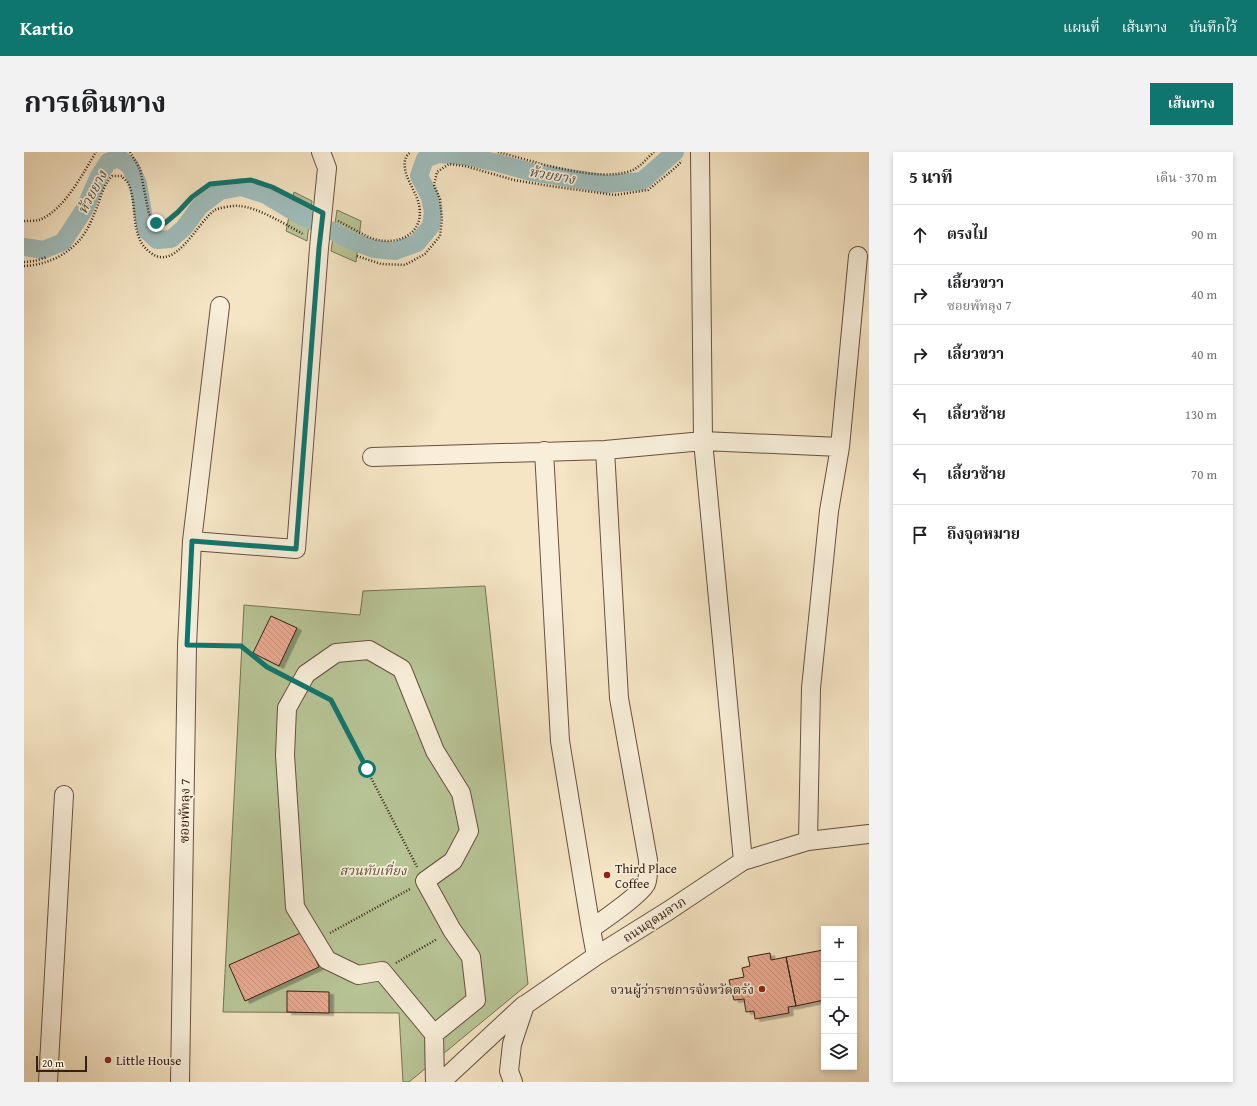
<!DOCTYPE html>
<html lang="th">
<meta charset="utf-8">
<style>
:root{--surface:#fff;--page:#f2f2f2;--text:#202124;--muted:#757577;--line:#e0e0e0;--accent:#0f766e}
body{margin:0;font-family:"Gentium Book Plus","Noto Serif Thai",serif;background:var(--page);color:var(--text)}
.controls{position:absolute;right:12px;bottom:12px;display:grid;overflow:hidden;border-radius:0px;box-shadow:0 2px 6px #0003}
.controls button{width:36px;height:36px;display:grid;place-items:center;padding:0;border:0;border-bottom:1px solid var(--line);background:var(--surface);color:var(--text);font:20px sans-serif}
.scale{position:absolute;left:12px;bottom:10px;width:51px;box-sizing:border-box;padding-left:4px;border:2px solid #372013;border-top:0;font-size:11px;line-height:14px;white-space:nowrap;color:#372013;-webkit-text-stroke:3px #f8eed9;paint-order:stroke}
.stop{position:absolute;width:12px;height:12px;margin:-9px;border:3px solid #0f766e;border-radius:50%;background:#fff}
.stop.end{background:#0f766e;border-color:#fff;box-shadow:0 1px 4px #0008}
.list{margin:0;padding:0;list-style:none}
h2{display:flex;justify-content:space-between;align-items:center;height:52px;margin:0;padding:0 16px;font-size:17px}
h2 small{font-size:13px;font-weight:400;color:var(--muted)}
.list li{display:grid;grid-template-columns:26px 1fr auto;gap:12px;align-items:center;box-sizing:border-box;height:60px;padding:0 16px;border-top:1px solid var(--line)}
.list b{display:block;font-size:15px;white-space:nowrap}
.list p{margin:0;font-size:13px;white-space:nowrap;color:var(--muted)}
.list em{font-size:13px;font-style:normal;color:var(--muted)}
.icon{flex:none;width:22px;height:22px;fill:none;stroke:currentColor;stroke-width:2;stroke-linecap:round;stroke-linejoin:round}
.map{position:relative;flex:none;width:845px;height:930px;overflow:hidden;border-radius:0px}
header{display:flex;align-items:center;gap:24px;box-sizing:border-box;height:56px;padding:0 20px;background:var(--accent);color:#fff}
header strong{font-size:19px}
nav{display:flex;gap:22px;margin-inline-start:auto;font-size:14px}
.intro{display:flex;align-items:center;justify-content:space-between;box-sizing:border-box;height:96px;padding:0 24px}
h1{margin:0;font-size:28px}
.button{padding:10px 18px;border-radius:0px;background:var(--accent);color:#fff;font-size:14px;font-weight:700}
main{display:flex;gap:24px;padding:0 24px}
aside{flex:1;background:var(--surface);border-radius:0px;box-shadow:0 2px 6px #0003}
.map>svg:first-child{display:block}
</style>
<header>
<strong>Kartio</strong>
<nav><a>แผนที่</a><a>เส้นทาง</a><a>บันทึกไว้</a></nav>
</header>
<div class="intro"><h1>การเดินทาง</h1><a class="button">เส้นทาง</a></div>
<main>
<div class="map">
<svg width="845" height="930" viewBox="0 0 845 930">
<defs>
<pattern id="building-back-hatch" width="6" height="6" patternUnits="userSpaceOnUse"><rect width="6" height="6" fill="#e9aa92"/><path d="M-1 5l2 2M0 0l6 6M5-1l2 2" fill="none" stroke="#c8927d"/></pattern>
<filter id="shadow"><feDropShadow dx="4.5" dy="2.5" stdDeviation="0" flood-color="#0004"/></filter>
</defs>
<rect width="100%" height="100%" fill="#f5e5c4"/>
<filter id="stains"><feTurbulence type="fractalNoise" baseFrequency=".005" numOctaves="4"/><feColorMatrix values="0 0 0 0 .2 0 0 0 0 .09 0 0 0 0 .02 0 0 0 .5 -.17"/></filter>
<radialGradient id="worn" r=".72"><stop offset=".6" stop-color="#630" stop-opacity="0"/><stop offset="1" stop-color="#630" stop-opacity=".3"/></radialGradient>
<path fill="#b8c597" stroke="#787255" d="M270,40L288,49L283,89L262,79Z
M313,58L337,69L332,110L307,99Z
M461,434L504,832L385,930H379L375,861L199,860L220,453L336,463L339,439Z"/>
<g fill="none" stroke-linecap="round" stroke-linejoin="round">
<path stroke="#9fbdbc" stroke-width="18" d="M0,95L19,98L39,90L60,58L75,24L84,10L95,6L106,14L114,32L122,78L133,88L147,87L160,76L176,54L196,39L217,35L242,43L272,61L328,89L350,97L371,99L393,91L407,74L409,60L406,45L395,24L401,7L414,2L439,4L474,11L507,20L583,32L618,29L651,0"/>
</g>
<path fill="url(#building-back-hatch)" stroke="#372013" filter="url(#shadow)" d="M247,464L273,476L255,514L229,501Z
M279,780L295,815L221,849L205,813Z
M799,798L800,848L772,854L762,805Z
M746,801L747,808L762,805L772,854L764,855L765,861L731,867L730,859L722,860L720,847L710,848L705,828L720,825L718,816L726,814L724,805Z
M263,839L305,840V861L263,860Z"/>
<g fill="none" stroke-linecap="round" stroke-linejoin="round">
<defs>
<path id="minor" d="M676,0L679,289L719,709
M520,299L536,589L567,777L572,804
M348,305L581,298L679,289L816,295
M168,389L272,397L295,96L303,16L297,0
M784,689L787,536L805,359L816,295L834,104
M567,777C580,767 614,745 622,732C625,725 624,716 624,708L595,546L581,298
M410,882L452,848L447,805L428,778L401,729L429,709L445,679L437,641L411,599L378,517L345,498L312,501L282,522L263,556L261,603L271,755L303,808L334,823L358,819L410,882L411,930
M24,930L40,643
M156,930L163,493L168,389L196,154
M417,930L500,853
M489,930L485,919L488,892L501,853L572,804L644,759L719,709L784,689L845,682"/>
</defs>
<use href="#minor" stroke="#66513f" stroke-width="20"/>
<path stroke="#372013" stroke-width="2.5" stroke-dasharray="1 2" stroke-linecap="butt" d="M106,0L116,17L125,62L132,71H141L154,60L168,45L186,32L202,30L227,28L248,35L283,53
M474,0C509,9 575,32 609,18C617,14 624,5 630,0
M0,69C5,69 11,69 15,68C40,59 59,21 72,0
M314,69C325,74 338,83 350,87C374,94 401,82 395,53C393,41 382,28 381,16C380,9 381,4 387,0
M333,104L357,112L381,113L401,102L416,84L418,67L416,47L410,33L413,20L425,12L441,14L490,28L526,34L591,43L624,38L651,16L658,9
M0,110L11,109L23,105
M0,114C23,113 47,102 60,82C65,75 68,67 71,60C77,46 78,35 88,24H98C99,26 102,28 104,31C115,53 104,85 127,101C152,120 174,69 191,58C194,56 211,53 215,54C234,55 262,73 279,82
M180,493L217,494L243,515L261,524
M292,540L307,548L393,715
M306,781L386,737
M372,811L413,787"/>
<use href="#minor" stroke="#f8eed9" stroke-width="18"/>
</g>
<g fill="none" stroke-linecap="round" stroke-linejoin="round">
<path stroke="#0f766e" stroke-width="5" d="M132,71H141L154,60L168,45L186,32L227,28L248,35L299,61L295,96L272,397L168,389L163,493L217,494L243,515L307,548L343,617"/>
</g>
<g fill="#8f2418" stroke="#f8eed9" stroke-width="1.5">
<circle cx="583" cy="723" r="4"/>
<circle cx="738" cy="837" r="4"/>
<circle cx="84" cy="908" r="4"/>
</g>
<g text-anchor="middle" stroke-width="3.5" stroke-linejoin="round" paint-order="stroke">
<g font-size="13" fill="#372013" stroke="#f8eed9">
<text transform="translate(160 659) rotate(-89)" y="5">ซอยพัทลุง 7</text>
<text transform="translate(630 767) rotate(-33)" y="5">ถนนอุดมลาภ</text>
</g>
<g font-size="13" fill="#372013" stroke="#f8eed9" text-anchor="start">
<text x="591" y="721">Third Place<tspan x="591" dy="15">Coffee</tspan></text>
<text x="730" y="842" text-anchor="end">จวนผู้ว่าราชการจังหวัดตรัง</text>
<text x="92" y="913">Little House</text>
</g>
<g font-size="13" font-style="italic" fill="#5e523b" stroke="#f8eed9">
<text x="349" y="723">สวนทับเที่ยง</text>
</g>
<g font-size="14" font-style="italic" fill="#564f46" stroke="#f8eed9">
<text transform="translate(528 23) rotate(10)" y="5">ห้วยยาง</text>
<text transform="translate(68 40) rotate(-62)" y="5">ห้วยยาง</text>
</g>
</g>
<rect width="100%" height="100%" filter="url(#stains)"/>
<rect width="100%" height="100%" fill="url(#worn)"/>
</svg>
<div class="controls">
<button>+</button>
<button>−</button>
<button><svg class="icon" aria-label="locate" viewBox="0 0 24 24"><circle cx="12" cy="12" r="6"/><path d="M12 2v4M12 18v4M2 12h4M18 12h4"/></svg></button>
<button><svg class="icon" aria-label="layers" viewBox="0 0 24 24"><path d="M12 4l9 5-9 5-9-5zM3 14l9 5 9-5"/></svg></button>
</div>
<div class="scale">20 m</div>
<div class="stop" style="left:343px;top:617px"></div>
<div class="stop end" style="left:132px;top:71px"></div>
</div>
<aside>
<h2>5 นาที<small>เดิน · 370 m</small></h2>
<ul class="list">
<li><svg class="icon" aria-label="ahead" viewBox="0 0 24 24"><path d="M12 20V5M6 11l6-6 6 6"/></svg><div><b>ตรงไป</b></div><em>90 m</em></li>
<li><svg class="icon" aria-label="right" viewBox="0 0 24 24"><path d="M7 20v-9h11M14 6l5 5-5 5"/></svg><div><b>เลี้ยวขวา</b><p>ซอยพัทลุง 7</p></div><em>40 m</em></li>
<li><svg class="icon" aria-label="right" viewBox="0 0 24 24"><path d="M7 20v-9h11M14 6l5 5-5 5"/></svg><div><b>เลี้ยวขวา</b></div><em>40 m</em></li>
<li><svg class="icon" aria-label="left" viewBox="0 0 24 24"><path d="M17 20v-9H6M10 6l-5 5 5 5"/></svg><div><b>เลี้ยวซ้าย</b></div><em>130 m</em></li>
<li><svg class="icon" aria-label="left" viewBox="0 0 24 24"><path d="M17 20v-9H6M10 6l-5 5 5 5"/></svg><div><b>เลี้ยวซ้าย</b></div><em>70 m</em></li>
<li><svg class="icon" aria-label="arrive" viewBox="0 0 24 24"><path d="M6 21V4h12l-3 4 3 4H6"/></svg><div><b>ถึงจุดหมาย</b></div></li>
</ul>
</aside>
</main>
